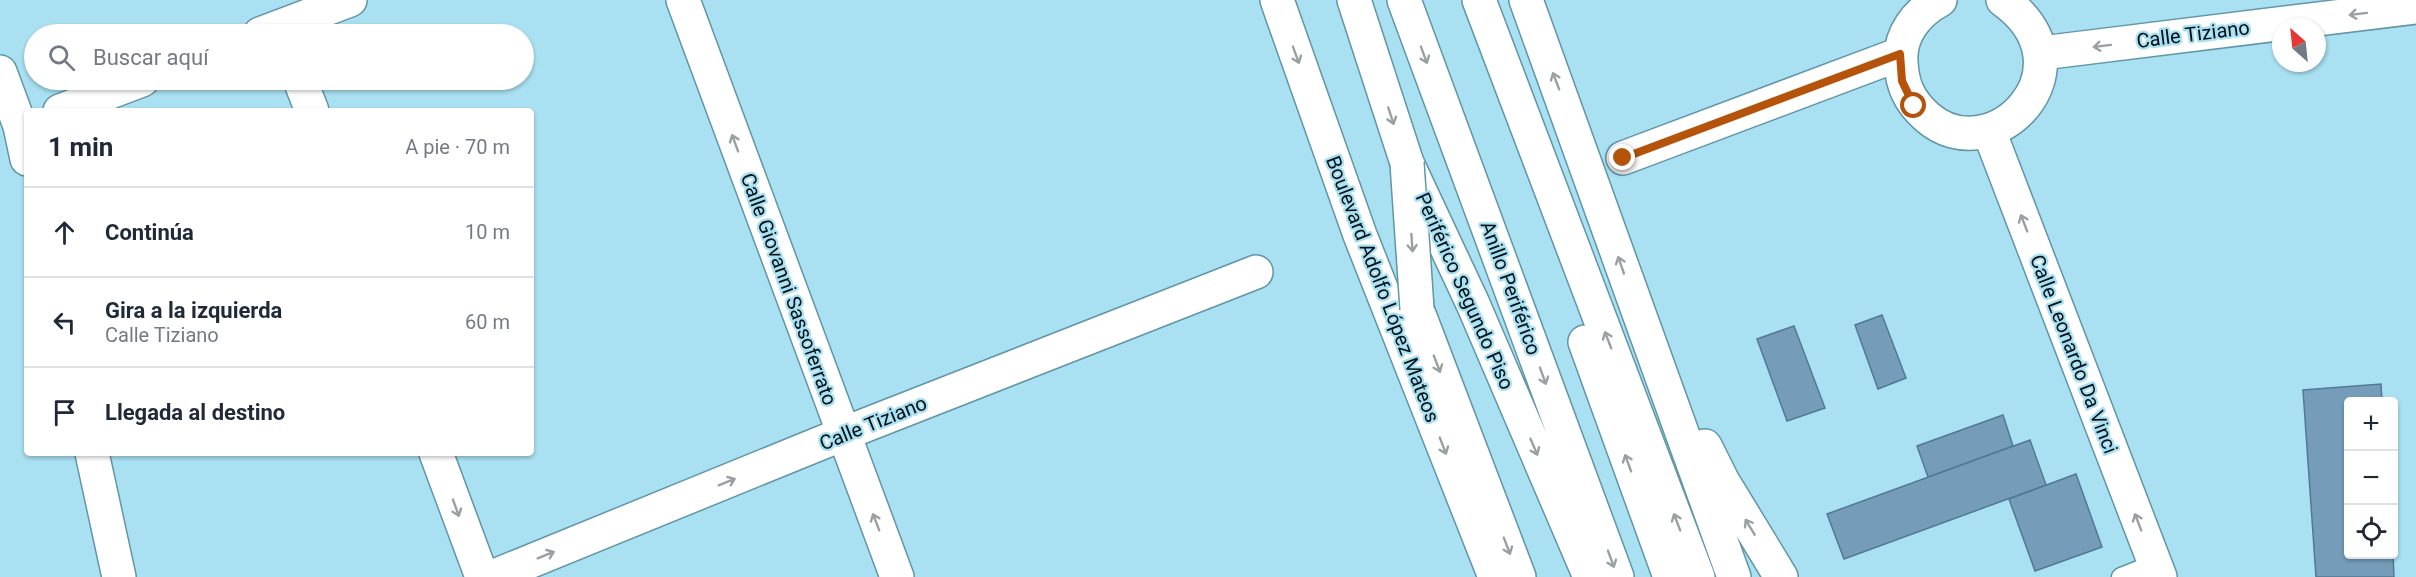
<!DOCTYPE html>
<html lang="es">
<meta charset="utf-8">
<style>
:root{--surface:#fff;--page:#f6f6f7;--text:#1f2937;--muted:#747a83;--line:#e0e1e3}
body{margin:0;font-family:Roboto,sans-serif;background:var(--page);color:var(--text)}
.controls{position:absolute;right:18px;bottom:18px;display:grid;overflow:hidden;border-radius:6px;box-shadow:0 2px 4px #0004}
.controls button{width:54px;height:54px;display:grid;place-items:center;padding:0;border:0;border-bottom:2px solid var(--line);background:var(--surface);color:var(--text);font:30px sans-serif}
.compass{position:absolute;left:2272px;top:18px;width:54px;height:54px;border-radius:50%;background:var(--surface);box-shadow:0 2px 4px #0004;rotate:333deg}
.stop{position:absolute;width:18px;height:18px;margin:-14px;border:4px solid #b45309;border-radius:50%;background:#fff}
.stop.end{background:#b45309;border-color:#fff;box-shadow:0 2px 6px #0008}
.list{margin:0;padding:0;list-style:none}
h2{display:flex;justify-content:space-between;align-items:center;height:78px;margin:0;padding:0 24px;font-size:26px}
h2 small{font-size:20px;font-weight:400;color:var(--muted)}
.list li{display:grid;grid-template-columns:39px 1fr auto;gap:18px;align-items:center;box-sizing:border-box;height:90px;padding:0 24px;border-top:2px solid var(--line)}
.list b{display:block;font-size:22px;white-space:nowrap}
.list p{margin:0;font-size:20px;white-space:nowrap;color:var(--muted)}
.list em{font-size:20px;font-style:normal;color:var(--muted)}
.icon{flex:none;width:33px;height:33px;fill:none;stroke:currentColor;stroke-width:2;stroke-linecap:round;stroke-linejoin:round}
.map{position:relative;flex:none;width:2416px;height:577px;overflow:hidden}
.search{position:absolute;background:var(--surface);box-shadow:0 2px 4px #0004;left:24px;top:24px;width:510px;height:66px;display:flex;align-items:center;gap:15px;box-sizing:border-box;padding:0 21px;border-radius:33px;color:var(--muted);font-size:22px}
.panel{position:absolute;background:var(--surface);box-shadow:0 2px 4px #0004;left:24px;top:108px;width:510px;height:348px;border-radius:6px}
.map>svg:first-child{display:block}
</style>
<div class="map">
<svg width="2416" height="577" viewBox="0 0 2416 577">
<rect width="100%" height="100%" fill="#a9e0f2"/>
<path fill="#759dba" stroke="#517994" stroke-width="1.5" d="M1882,315L1906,378L1878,389L1855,325Z
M1794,326L1825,408L1787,421L1757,339Z
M2381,384L2382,402H2348V554H2393L2394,577H2316L2303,390Z
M2003,415L2013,446L1928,477L1917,446Z
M2030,440L2046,485L1844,559L1827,514Z
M2076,474L2102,547L2035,571L2009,499Z"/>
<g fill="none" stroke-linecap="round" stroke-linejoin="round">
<defs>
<path id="service" d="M2121,577L2154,564"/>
<path id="minor" d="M683,0L897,577
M1940,0C1917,12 1899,35 1901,62C1902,85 1909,101 1927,117C1992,174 2097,68 2003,0
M260,34L350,0
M2042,53L2416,7
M0,72L20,126L27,159
M300,80L312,111
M60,111L142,80
M1989,131L2160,577
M1623,158L1900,54
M92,453L119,577
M436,453L482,577
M492,577L843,434L1256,272"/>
<path id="secondary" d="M1277,0L1360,235L1495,577
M1526,0L1734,577
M1705,446L1722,480L1781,577"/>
<path id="motorway" d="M1354,0L1407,163L1473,304L1590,577
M1404,0L1617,577
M1479,0L1698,577
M1417,309L1519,577
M1585,342L1670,577"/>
</defs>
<use href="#service" stroke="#6096a6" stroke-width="21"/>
<use href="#minor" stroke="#6096a6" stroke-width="36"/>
<use href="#secondary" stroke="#6096a6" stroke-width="36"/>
<use href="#motorway" stroke="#6096a6" stroke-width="36"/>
<use href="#service" stroke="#fff" stroke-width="18"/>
<use href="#minor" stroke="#fff" stroke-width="33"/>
<use href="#secondary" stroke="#fff" stroke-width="33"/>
<use href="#motorway" stroke="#fff" stroke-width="33"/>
<defs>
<path id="motorway-bridge" d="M1407,163L1417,309"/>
</defs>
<use href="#motorway-bridge" stroke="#6096a6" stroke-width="36" stroke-linecap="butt"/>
<use href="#motorway-bridge" stroke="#fff" stroke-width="33"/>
</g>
<defs><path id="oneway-shaft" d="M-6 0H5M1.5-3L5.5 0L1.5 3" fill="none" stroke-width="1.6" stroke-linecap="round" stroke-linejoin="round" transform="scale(1.5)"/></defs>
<g stroke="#99a0a2">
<use href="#oneway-shaft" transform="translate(2358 14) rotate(173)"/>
<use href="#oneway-shaft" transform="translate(2102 46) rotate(173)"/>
<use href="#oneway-shaft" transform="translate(1296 55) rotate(70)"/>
<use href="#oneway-shaft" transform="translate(1424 55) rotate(70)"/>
<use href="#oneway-shaft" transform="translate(1556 81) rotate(-111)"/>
<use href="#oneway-shaft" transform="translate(1391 116) rotate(72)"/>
<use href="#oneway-shaft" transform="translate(735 143) rotate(-110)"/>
<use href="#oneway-shaft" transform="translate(2024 223) rotate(-111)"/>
<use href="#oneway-shaft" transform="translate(1412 243) rotate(86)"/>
<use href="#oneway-shaft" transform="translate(1621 265) rotate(-109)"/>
<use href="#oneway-shaft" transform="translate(1608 340) rotate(-111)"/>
<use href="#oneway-shaft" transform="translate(1437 364) rotate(69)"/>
<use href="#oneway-shaft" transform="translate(1543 376) rotate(70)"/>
<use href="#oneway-shaft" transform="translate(1443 446) rotate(69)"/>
<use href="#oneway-shaft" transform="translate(1534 447) rotate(67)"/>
<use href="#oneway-shaft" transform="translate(1628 463) rotate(-110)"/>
<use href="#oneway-shaft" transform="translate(727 482) rotate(-22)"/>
<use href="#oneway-shaft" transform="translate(456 508) rotate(70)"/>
<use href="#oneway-shaft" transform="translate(876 522) rotate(-111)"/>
<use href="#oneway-shaft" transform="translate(1677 522) rotate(-111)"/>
<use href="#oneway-shaft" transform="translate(2138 522) rotate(-111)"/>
<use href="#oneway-shaft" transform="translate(1750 527) rotate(-121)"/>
<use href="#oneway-shaft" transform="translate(1507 546) rotate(69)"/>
<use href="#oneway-shaft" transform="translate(546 555) rotate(-22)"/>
<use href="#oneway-shaft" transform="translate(1611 559) rotate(70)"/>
</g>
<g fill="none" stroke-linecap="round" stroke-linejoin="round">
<path stroke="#b45309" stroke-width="8" d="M1623,158L1900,54L1902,81L1914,106"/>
</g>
<g text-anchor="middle" stroke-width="4.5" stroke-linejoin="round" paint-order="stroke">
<g font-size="20" fill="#001117" stroke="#a9e0f2">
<text transform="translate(2193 34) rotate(-7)" y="7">Calle Tiziano</text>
<text transform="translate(1511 288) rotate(70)" y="7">Anillo Periférico</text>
<text transform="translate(789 289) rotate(70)" y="7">Calle Giovanni Sassoferrato</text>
<text transform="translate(1383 289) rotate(69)" y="7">Boulevard Adolfo López Mateos</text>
<text transform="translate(1465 291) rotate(66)" y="7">Periférico Segundo Piso</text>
<text transform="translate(2074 354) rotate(69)" y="7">Calle Leonardo Da Vinci</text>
<text transform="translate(873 423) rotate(-22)" y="7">Calle Tiziano</text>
</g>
</g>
</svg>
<div class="controls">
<button>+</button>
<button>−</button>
<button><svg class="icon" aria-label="locate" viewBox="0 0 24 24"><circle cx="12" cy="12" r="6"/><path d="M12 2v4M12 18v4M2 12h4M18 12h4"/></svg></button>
</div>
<svg class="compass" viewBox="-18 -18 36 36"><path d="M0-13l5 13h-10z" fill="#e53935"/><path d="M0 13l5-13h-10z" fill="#747a83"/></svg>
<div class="stop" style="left:1914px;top:106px"></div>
<div class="stop end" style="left:1623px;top:158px"></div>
<div class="search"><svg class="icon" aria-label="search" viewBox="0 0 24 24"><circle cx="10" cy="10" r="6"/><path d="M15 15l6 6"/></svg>Buscar aquí</div>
<section class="panel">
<h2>1 min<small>A pie · 70 m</small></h2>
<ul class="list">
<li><svg class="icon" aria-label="ahead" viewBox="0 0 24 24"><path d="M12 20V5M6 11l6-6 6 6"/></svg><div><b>Continúa</b></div><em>10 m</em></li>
<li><svg class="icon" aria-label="left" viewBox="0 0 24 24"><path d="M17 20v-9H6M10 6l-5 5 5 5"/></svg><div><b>Gira a la izquierda</b><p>Calle Tiziano</p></div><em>60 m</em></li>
<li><svg class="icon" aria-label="arrive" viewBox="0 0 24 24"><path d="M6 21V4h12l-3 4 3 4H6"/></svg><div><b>Llegada al destino</b></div></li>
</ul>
</section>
</div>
